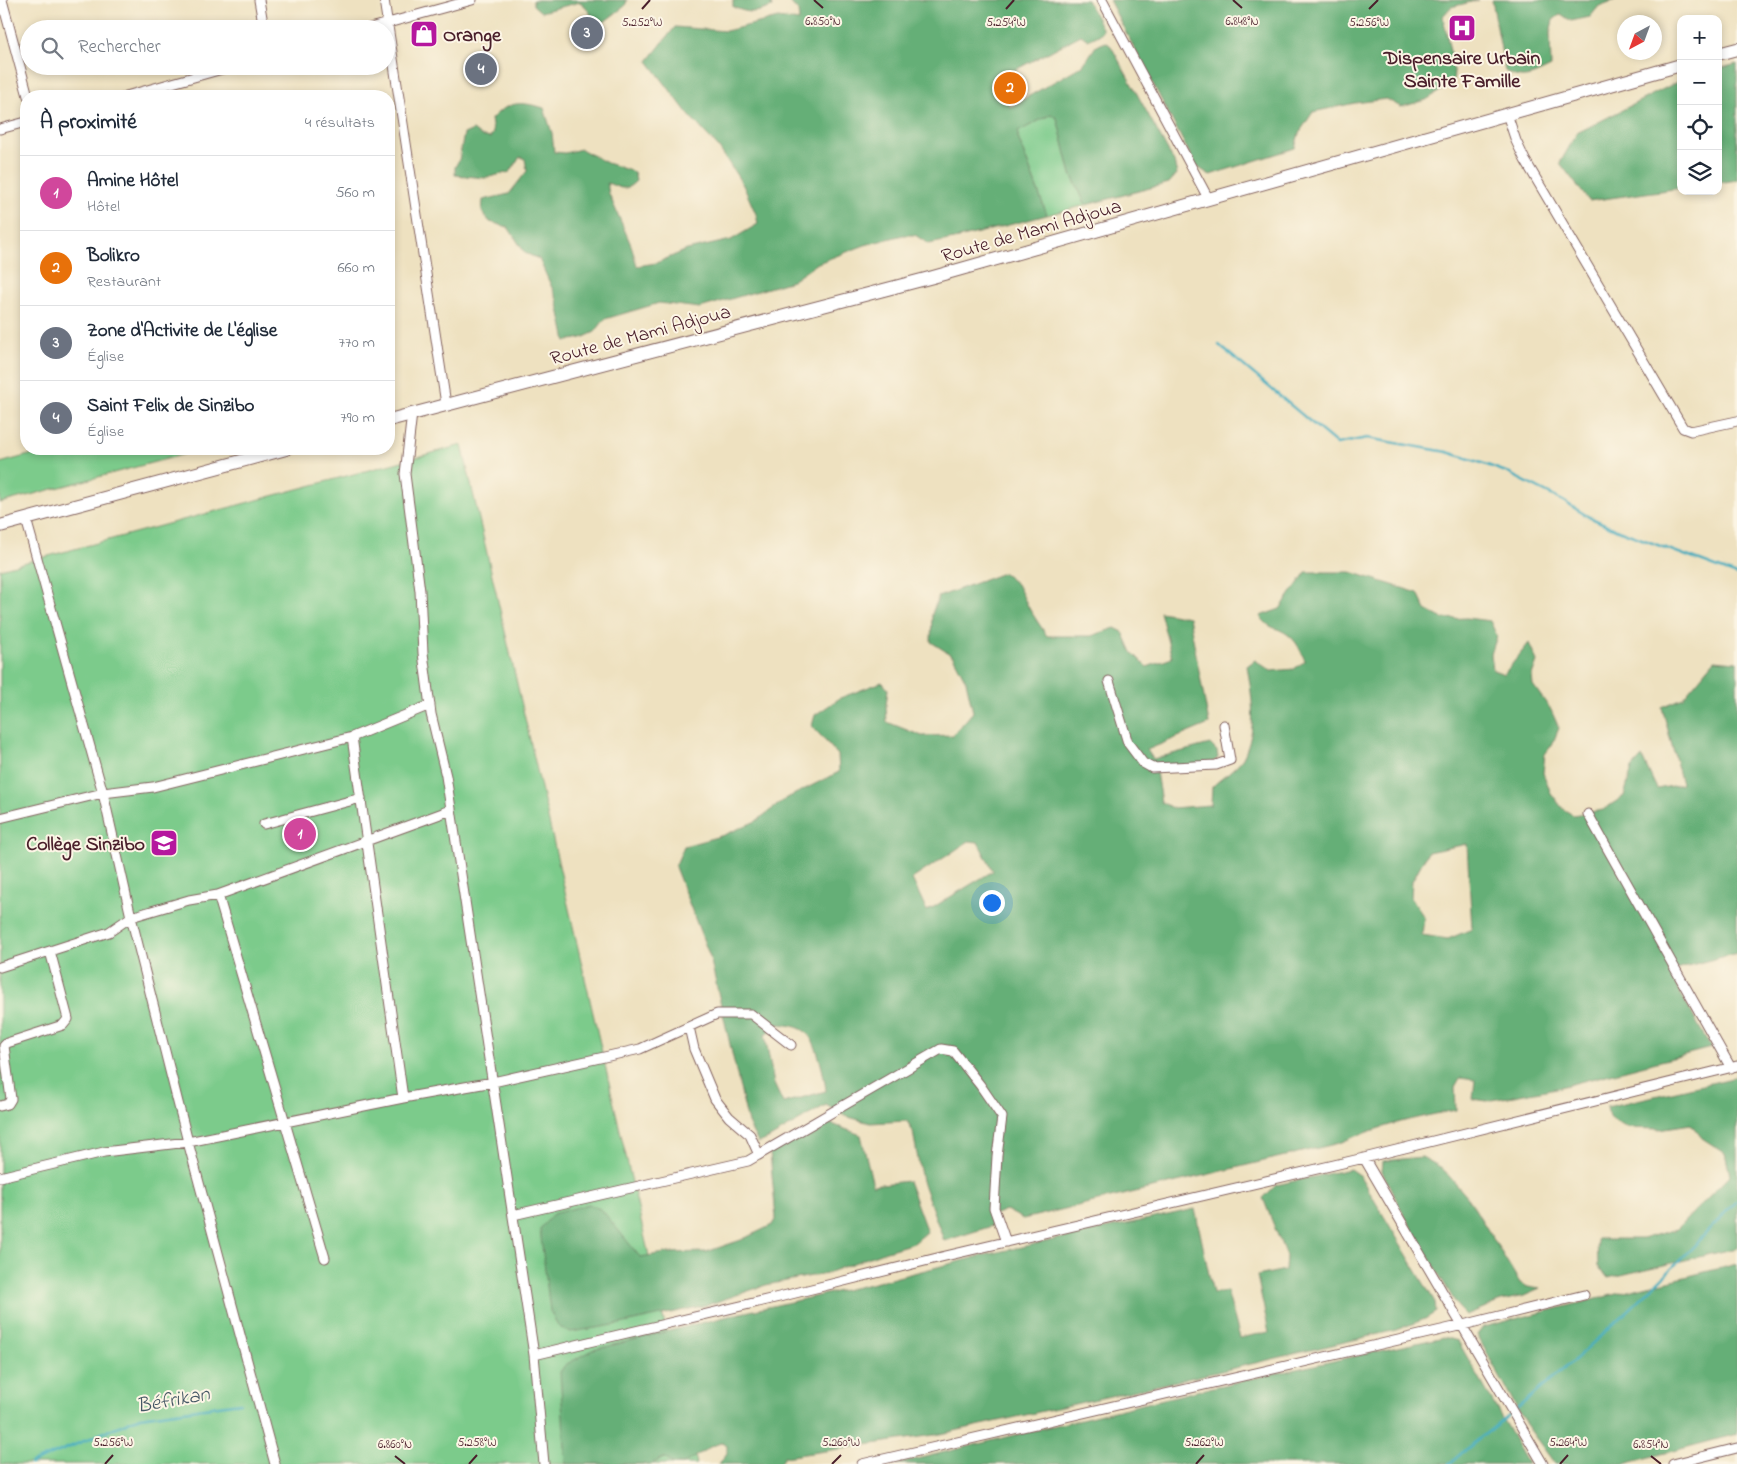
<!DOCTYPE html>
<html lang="fr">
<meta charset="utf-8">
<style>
:root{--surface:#fff;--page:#f2f2f3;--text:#1f2937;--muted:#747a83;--line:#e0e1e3;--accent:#111827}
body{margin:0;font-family:"Indie Flower",sans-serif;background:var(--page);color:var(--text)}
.controls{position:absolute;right:15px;top:15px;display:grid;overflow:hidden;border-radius:10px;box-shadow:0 2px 8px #0003}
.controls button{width:45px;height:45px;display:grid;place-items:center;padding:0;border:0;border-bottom:1px solid var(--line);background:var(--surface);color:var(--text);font:25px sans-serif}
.compass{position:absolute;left:1617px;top:15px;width:45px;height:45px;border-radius:50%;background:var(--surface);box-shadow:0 2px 8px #0003;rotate:221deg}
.you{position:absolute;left:991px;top:902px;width:18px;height:18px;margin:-12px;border:4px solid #fff;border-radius:50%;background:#1a73e8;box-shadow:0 0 0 8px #1a73e833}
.badge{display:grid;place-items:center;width:32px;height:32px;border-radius:50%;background:var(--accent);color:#fff;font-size:16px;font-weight:700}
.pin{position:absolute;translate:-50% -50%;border:2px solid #fff;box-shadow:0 1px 5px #0006}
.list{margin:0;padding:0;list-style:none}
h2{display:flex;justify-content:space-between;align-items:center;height:65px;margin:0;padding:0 20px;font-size:21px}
h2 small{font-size:16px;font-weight:400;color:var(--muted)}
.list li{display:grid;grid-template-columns:32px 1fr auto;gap:15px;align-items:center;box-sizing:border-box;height:75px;padding:0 20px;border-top:1px solid var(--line)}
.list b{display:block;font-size:19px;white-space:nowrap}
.list p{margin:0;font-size:16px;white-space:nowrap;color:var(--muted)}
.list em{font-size:16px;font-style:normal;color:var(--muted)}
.icon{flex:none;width:28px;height:28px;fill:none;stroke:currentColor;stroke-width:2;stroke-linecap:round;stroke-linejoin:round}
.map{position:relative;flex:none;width:1737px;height:1464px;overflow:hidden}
.search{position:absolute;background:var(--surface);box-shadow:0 2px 8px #0003;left:20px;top:20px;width:375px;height:55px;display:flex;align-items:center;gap:12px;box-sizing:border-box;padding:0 18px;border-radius:28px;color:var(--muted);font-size:19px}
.panel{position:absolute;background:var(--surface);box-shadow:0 2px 8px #0003;left:20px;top:90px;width:375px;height:365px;border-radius:20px}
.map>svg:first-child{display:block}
</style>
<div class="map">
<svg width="1737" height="1464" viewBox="0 0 1737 1464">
<rect width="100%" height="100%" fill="#fcf5e5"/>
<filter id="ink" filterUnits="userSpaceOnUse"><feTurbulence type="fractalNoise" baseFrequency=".02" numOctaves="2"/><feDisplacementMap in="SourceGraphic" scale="10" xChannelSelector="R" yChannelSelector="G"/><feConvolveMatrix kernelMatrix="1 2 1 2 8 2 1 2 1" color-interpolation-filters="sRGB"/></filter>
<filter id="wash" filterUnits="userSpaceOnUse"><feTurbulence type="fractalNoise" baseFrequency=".0096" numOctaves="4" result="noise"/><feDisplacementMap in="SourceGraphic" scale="20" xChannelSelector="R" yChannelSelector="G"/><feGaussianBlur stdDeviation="1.12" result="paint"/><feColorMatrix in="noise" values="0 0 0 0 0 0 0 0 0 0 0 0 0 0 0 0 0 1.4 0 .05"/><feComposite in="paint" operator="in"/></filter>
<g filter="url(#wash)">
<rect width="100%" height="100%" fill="#eee1c0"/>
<path fill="#7ccb8b" stroke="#63755b" d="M1052,114L1057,117L1071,174L1086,205L1047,215L1018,138V131Z
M462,445L697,1464H0V569Z
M51,449H204L0,503V463Z"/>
<path fill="#65af77" stroke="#586751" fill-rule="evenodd" d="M533,0H627L625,6L600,25L597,24L586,7L580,2L541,12L533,5Z
M733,0H770L772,7C756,13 749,14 733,7Z
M788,0H1087L1103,30L1099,35L1088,40L1081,35L998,79L1010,107L1083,65L1096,46L1106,42L1111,46L1174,162L1177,174L1169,183L1086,205L1071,174L1057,118L1051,114L1018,132V138L1047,215L959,238L929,244L915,235H903L865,245L818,263L792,281L700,308L659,303L605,319L595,332L582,338L566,341L557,299L539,259L525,253L508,227L490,222L482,212L483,200L509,194L527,171L525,159L520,157L510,172L485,178L455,175V167L459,160L464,134L473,130L481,136L490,138L493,133L491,119C509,101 520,101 544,108L552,133L554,152L565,153L581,149L607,163L634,172L636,181C624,193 620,187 607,183L609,194L631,245L637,266L656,263L687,250L731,240L758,224L756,214L743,185L719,148L688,114L648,61L675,27L726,31L778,18L799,21L798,11Z
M1109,0H1479L1451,7L1443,16L1454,71L1453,83L1426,100L1401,107L1386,99L1355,103L1313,112L1299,133L1295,148L1210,175L1196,166Z
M1492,0H1615L1599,6L1590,17L1571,21L1561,14L1553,20L1550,33L1551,67C1534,75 1523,83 1505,71Z
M1737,64V180L1718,183V69Z
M1681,80V188L1589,201L1560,163L1577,133Z
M1306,572H1351L1418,593L1426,610L1443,619L1467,618L1490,621L1497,636L1491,654L1493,670L1504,674L1529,643L1537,661L1532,675L1533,685L1551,710L1559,728L1552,745L1545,754L1543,773L1551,793L1563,809L1573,815L1603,810L1624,796L1632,768L1642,757L1657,789L1682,784L1662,707L1683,698L1715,660L1737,662V953L1668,971L1711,1048L1556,1088L1487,1101L1473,1099L1475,1080L1460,1078L1455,1087L1456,1110C1413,1118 1379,1126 1339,1143L1023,1219L1006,1210L991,1216L992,1226L944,1241L922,1181L913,1132L907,1121L870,1123L845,1116L826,1105L768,1139L758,1143L748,1123L710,957L675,867L684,846L724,835L756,821L787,798L839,772L838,755L812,726L815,715L840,698L882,682L888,689L886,705L887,722L922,736L953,735L973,712L966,681L953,656L931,642L932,614L938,597L1003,573L1017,584L1030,610L1047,636H1091L1115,628L1123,632L1132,652L1147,667L1172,658L1160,612L1189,617L1209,724L1147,750L1153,759L1210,744L1217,751L1218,758L1213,762L1156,772L1161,802L1172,808L1211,805L1212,787C1220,779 1237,767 1243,758C1258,730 1252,695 1247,666L1255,660L1271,671L1294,669L1305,661C1301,651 1297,641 1287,634C1275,626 1270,630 1260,616L1280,609ZM969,841L978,842L993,871L927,911L912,879ZM1467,844L1472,929L1448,939L1422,935L1424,917L1411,898L1412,881L1428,852ZM779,1024C788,1025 798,1026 806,1032C817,1040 825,1078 826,1091L783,1103L774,1084L765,1035Z
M1737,1077V1248L1608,1278L1598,1266L1597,1239H1642L1677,1229L1730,1175L1725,1153L1702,1138L1691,1124L1659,1129L1627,1128L1609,1117L1607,1107Z
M824,1121L861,1135L873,1185L908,1181L927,1232L914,1243L883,1252L827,1273L766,1285L707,1305L620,1324L571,1332L559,1327L550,1311L540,1229L553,1214L589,1204L602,1210L640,1257L666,1253L706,1252L741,1240L772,1225L776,1218L770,1153Z
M1422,1157L1442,1168L1469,1199L1520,1283L1528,1287L1540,1289L1524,1296L1501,1301L1466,1315L1458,1307L1404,1215L1382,1171L1383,1161Z
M1350,1169L1360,1176L1435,1302L1436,1312L1425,1319L1396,1330L1217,1372L941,1434L784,1457L779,1464H719L727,1453V1445L723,1442L710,1447L683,1464H674L664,1458L651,1464H566L560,1372L565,1365L593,1350L741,1313L862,1286L989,1254L1195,1209L1213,1293L1227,1291L1240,1338L1269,1332L1257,1276L1285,1270L1286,1256L1263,1198L1276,1185Z
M1737,1264V1434L1624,1464H1555L1525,1423L1477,1335L1483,1327Z
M1444,1337L1458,1341L1528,1464H896L1209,1388Z"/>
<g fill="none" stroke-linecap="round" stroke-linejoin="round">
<path stroke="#3daabd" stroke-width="2.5" d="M1219,345L1337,444L1367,438L1447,452L1476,461L1506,472L1563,501L1589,517L1618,530L1737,575
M30,1464L140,1417L240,1403
M1449,1464C1474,1442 1500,1423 1526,1401C1600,1339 1672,1272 1737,1200"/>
</g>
</g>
<g filter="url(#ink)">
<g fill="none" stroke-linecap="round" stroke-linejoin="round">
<defs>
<path id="street" d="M2,0L28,96
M259,0L264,29
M384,0L446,404
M1102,0L1208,198
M366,29L472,0
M126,96L233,66
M1507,114L1516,141L1525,160L1683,428L1691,431L1737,421
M0,129L26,122
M412,413L405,474L420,591L423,653L431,714L446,776L534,1355L544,1464
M26,519L103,793L131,917L188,1142L275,1464
M1109,681L1128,743L1143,763L1152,768L1216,765L1230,760L1224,725
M352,737L403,1098
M1588,814L1731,1068
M0,818L103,793L153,787L352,737L430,705
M264,824L361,798
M218,895L325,1258
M0,967L109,932L131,917L189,900L218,895L451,810
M689,1027L694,1049L715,1099L729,1117L750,1135L759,1155
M0,1106L8,1104L11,1099L4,1046L7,1043L63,1025L68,1019L50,951
M1364,1158L1543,1464
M0,1177L104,1152L188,1142L403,1098L493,1082L640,1049L717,1014H751L791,1045
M513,1215L748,1161L941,1049L953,1051L980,1085L1002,1117L997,1156L994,1208L1006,1242
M534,1355L779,1297L937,1258L1364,1158L1737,1066
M862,1464L1463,1325L1584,1295
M1673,1464L1737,1448"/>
<path id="secondary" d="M1718,54L1737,49
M389,420L933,277L1681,65
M0,526L286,449"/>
</defs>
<use href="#street" stroke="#83635f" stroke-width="11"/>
<use href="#secondary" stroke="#83635f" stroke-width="14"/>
<use href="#street" stroke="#fff" stroke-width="9"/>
<use href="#secondary" stroke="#fff" stroke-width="12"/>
</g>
</g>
<path fill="none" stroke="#4a1f2b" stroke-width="2" d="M814,0L823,8M1233,0L1242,8M642,9L650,0M1006,9L1014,0M1369,9L1378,0M395,1456L405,1464M1651,1456L1661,1464M105,1464L113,1455M469,1464L477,1455M832,1464L841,1455M1196,1464L1204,1455M1560,1464L1568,1455"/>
<defs>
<symbol id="hospital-square" viewBox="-11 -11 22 22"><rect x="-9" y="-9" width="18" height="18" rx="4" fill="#b5179e" stroke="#fcf5e5"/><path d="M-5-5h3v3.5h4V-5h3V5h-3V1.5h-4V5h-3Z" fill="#fff"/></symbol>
<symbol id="shop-square" viewBox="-11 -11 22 22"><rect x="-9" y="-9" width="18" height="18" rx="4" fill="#b5179e" stroke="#fcf5e5"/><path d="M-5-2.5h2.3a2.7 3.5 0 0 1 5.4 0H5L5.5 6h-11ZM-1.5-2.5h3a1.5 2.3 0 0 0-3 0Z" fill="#fff"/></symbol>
<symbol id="school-square" viewBox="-11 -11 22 22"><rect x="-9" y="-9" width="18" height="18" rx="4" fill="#b5179e" stroke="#fcf5e5"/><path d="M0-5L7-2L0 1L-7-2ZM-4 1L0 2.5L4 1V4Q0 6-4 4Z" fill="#fff"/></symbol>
</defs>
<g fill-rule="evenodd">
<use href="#hospital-square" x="1446" y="12" width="32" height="32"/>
<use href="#shop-square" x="408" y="18" width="32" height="32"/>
<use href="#school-square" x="148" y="827" width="32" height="32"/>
</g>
<g text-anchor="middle" stroke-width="4" stroke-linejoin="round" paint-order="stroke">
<g font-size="20" font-weight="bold" fill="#4a1f2b" stroke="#fcf5e5" text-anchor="start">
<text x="443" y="41">Orange</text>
<text x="1462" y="64" text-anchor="middle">Dispensaire Urbain<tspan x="1462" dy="23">Sainte Famille</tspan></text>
<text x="145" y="850" text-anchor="end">Collège Sinzibo</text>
</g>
<g font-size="20" fill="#4a1f2b" stroke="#fcf5e5">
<text transform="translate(1031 230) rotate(-16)" y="7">Route de Mami Adjoua</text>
<text transform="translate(640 334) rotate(-15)" y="7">Route de Mami Adjoua</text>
</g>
<g font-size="21" font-style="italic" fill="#455765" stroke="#fcf5e5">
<text transform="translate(173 1399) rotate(-10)" y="7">Béfrikan</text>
</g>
</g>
<g font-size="12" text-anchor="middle" fill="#4a1f2b" stroke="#fcf5e5" stroke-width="4" stroke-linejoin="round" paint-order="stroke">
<text x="823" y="25">6.850°N</text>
<text x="1242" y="25">6.848°N</text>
<text x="642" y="26">5.252°W</text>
<text x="1006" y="26">5.254°W</text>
<text x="1369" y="26">5.256°W</text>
<text x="113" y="1446">5.256°W</text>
<text x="477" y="1446">5.258°W</text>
<text x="841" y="1446">5.260°W</text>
<text x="1204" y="1446">5.262°W</text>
<text x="1568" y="1446">5.264°W</text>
<text x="395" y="1448">6.860°N</text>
<text x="1651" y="1448">6.854°N</text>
</g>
</svg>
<div class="controls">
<button>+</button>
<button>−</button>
<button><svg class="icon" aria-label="locate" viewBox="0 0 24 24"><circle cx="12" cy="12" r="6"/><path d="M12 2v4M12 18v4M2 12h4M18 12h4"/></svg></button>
<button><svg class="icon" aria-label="layers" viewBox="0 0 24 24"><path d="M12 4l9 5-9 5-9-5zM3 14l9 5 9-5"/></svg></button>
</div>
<svg class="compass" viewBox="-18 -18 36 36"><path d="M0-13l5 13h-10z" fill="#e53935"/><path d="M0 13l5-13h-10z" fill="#747a83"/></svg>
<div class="you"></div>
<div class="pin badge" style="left:300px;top:834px;background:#d1479c">1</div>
<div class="pin badge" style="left:1010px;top:88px;background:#e8710a">2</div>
<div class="pin badge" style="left:587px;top:33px;background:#6b7280">3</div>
<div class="pin badge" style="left:481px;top:69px;background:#6b7280">4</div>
<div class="search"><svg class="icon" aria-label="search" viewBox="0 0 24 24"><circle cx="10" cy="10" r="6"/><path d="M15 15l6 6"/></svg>Rechercher</div>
<section class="panel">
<h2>À proximité<small>4 résultats</small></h2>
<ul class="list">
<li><span class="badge" style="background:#d1479c">1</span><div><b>Amine Hôtel</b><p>Hôtel</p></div><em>560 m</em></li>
<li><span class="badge" style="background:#e8710a">2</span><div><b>Bolikro</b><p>Restaurant</p></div><em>660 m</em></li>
<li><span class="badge" style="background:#6b7280">3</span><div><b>Zone d'Activite de L'église</b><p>Église</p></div><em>770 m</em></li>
<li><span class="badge" style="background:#6b7280">4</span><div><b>Saint Felix de Sinzibo</b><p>Église</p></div><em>790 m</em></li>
</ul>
</section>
</div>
